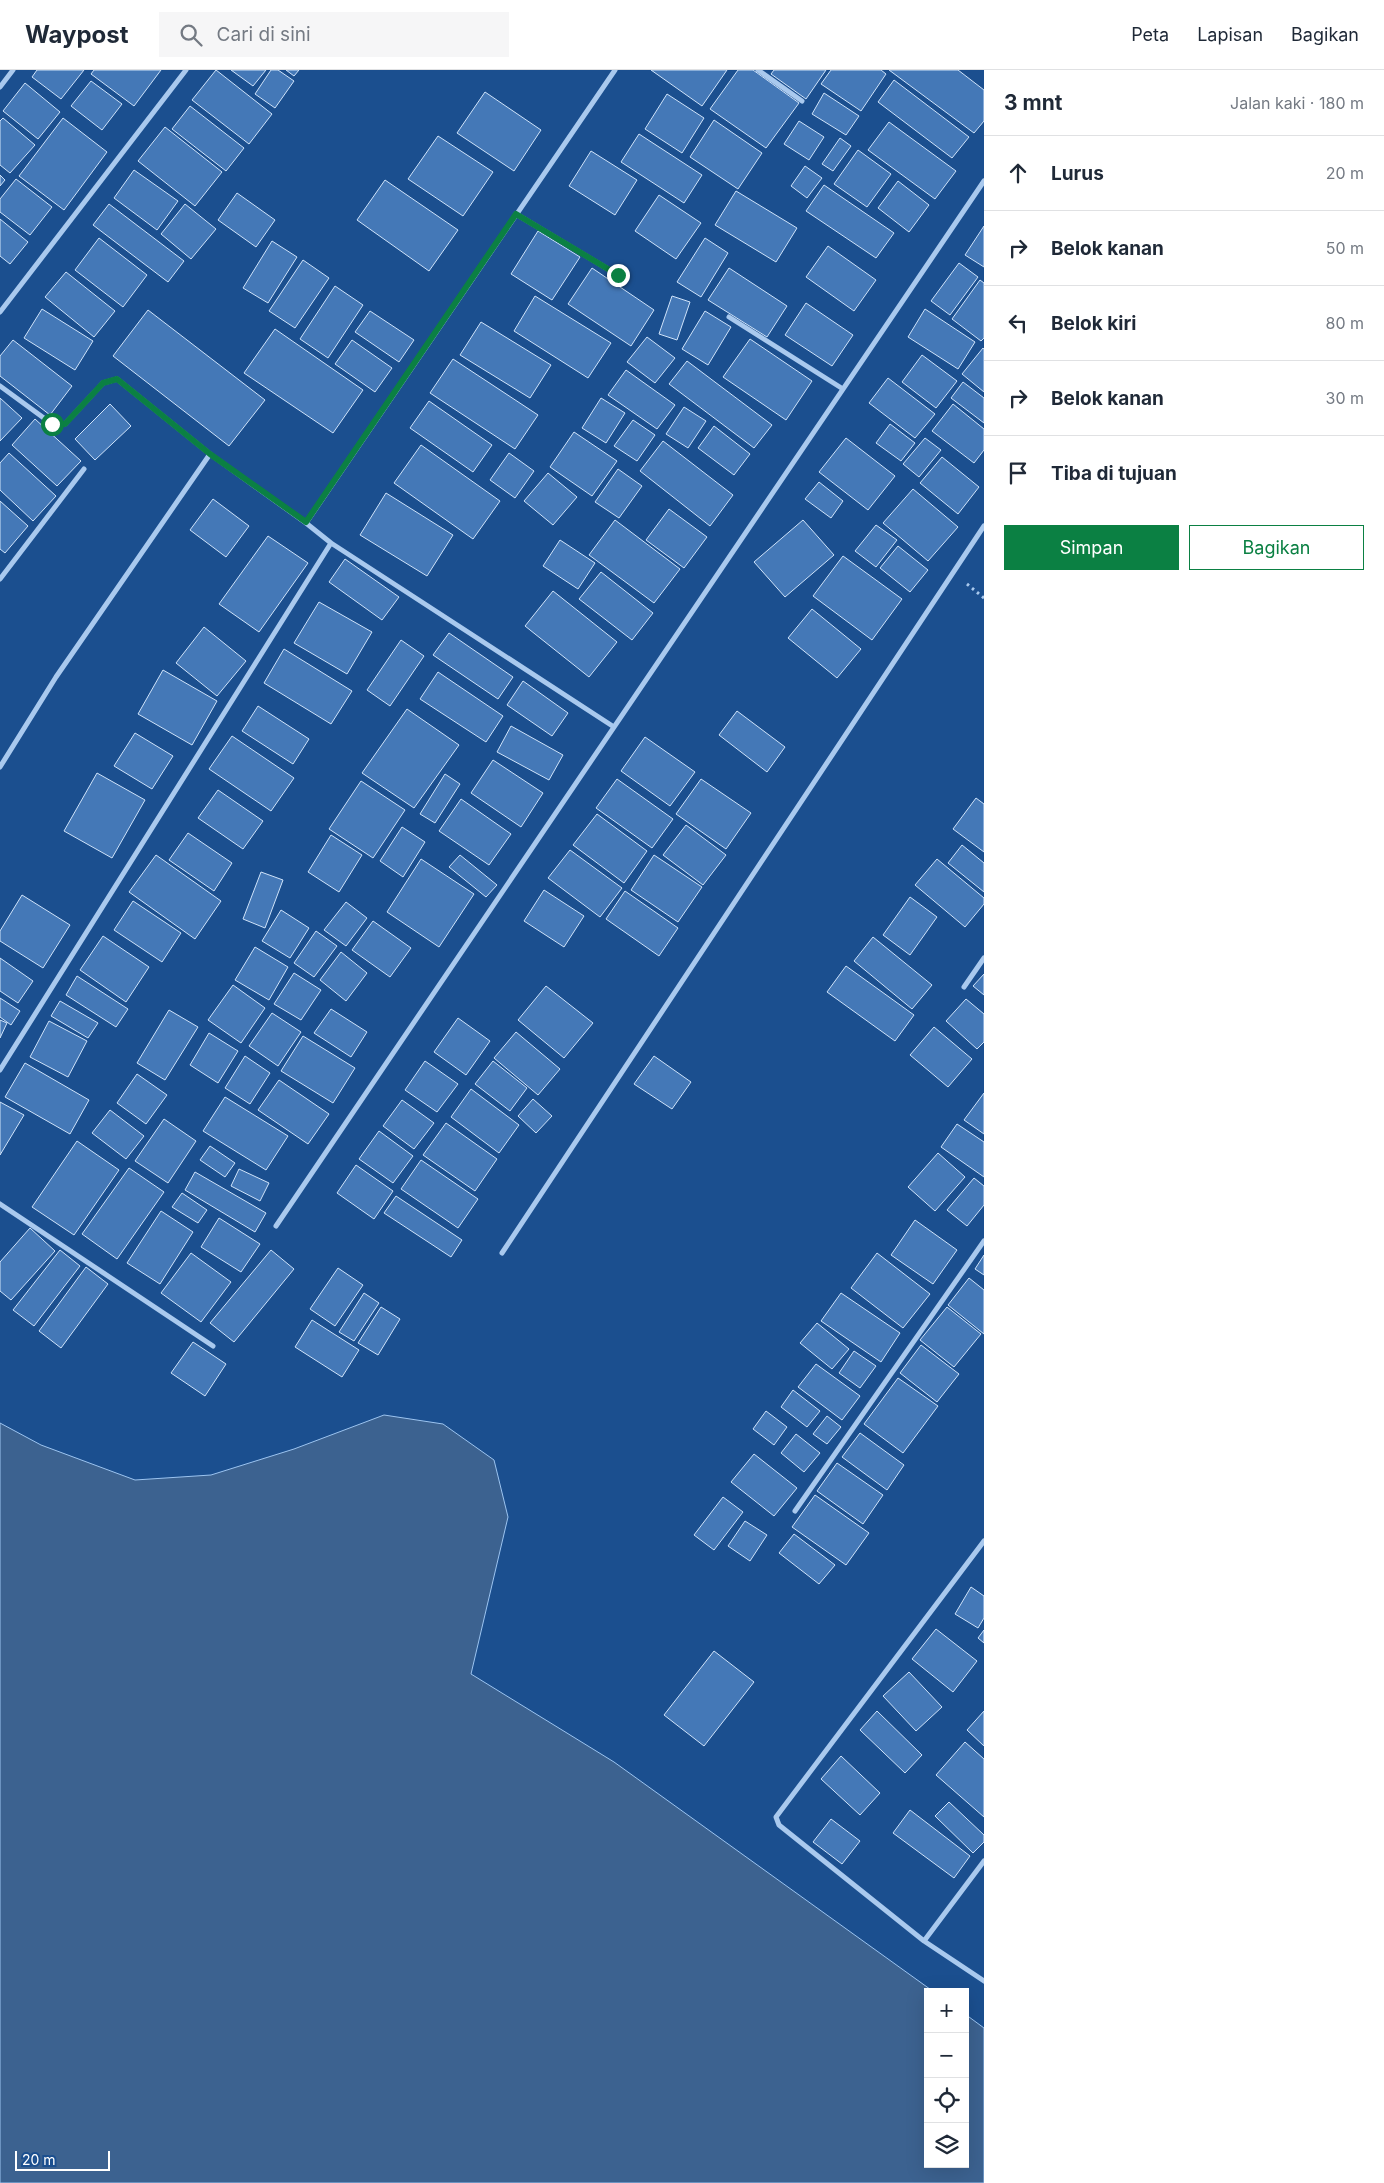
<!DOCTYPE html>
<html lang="id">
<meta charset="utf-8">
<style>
:root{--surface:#fff;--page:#f6f6f7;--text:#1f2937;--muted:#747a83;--line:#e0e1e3;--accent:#0b8043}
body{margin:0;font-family:Inter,sans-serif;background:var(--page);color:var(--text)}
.controls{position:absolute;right:15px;bottom:15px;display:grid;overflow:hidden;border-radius:0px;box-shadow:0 5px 20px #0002}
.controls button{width:45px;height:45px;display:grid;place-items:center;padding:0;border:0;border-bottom:1px solid var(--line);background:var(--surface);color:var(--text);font:25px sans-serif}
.scale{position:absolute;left:15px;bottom:12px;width:95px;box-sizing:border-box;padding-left:5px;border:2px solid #fff;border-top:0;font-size:14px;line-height:18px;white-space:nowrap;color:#fff;-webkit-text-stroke:4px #1b4f8f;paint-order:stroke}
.stop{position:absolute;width:15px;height:15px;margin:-11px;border:4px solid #0b8043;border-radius:50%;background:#fff}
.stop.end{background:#0b8043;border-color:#fff;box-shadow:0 1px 5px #0008}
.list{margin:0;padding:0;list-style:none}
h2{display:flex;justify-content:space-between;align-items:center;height:65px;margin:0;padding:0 20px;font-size:21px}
h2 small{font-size:16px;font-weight:400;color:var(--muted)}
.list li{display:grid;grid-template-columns:32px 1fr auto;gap:15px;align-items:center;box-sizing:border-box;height:75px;padding:0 20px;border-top:1px solid var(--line)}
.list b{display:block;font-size:19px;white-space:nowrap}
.list em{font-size:16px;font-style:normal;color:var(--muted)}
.actions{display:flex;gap:10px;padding:15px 20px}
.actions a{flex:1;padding:11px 0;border:1px solid var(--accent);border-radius:0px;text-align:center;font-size:18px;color:var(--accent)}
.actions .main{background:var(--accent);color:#fff}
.icon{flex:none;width:28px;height:28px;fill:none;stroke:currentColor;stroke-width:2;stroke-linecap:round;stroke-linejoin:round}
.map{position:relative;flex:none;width:984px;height:2113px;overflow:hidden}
header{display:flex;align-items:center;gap:30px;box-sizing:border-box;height:70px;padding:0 25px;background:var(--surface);border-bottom:1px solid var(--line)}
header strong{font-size:24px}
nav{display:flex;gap:28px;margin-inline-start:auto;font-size:18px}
.search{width:350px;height:45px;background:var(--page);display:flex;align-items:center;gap:12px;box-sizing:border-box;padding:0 18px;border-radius:0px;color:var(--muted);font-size:19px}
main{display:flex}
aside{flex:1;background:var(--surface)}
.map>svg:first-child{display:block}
</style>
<header>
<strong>Waypost</strong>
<div class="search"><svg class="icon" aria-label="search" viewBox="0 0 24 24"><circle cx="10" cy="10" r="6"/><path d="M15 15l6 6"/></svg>Cari di sini</div>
<nav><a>Peta</a><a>Lapisan</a><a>Bagikan</a></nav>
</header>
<main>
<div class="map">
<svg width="984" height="2113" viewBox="0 0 984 2113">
<rect width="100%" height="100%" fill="#1b4f8f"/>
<path fill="#3c6290" stroke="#9cc4f0" d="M384,1345L443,1354L494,1390L508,1447L471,1604L614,1692L934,1922H928V2094H965V1944L984,1958V2113H0V1353L41,1375L135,1410L211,1405L294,1379Z"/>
<path fill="#4478b7" stroke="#cfe3fa" d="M37,0H84L61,29L32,7Z
M94,0H161L134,36L91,4Z
M216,0L272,44L249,74L192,30Z
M231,0H266L253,16Z
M271,0H278L294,11L275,38L255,24Z
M286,0H299L294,6Z
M651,0H727L702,36Z
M738,0H753L799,33L766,78L710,39Z
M774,0H826L806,29L771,4Z
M831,0H881L886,4L861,41L821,14Z
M889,0H958L984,20V51L974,63Z
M894,10L969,67L952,88L878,32Z
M91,11L122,34L102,60L71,36Z
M25,13L60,42L38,69L3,41Z
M485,22L541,60L514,101L457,63Z
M824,23L859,46L846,65L812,44Z
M667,24L704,48L682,83L645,59Z
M190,36L244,78L226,101L172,59Z
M3,48L35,75L10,103L0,95V51Z
M63,48L107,82L64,140L19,106Z
M714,50L762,83L738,119L690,87Z
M799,51L824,67L809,90L784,74Z
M889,52L956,101L935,129L868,80Z
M165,57L222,102L195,136L138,91Z
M639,64L702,105L684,133L621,92Z
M438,66L493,102L463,146L408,109Z
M840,68L851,76L833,101L822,94Z
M858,80L891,104L867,137L834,114Z
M591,81L637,110L615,145L569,116Z
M805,96L822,108L807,128L791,116Z
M134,100L178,131L157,160L114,128Z
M0,105L5,110L0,116Z
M16,109L52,137L30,165L0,142V129Z
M385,110L458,160L429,201L357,150Z
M898,111L929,135L909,162L878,138Z
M824,115L894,163L876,188L806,141Z
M736,121L797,158L776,192L715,155Z
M237,123L275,150L256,177L218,150Z
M659,125L701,153L676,189L635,161Z
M109,134L184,191L168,212L93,155Z
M185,134L216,159L191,189L161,164Z
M0,149L28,172L10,194L0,186Z
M984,156V197L965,185Z
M538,161L580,187L552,230L511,204Z
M99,168L147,205L123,237L75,200Z
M705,168L728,183L701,227L677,212Z
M272,171L297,187L268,233L243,218Z
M828,176L876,210L854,241L806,207Z
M303,190L329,208L295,258L269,241Z
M959,193L978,207L950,245L931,231Z
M592,198L654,240L631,276L568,234Z
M729,198L787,236L767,267L708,230Z
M66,202L115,241L94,267L45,227Z
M980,210L984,213V268L981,271L952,249Z
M335,216L363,235L328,288L300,269Z
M535,226L611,273L588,308L514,261Z
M672,226L690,232L677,270L659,264Z
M806,233L853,265L832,296L785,265Z
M42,239L93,271L75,300L24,268Z
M925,239L975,272L958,299L908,267Z
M148,240L265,330L229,376L113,286Z
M370,241L414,270L399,292L355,262Z
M705,241L731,257L708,295L682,279Z
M481,252L551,295L530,328L460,285Z
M275,259L363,320L333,363L244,303Z
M647,267L675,288L655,313L627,292Z
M750,269L812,311L786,350L723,307Z
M13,270L72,316L50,345L0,306V286Z
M352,270L392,298L375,322L335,294Z
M983,278L984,279V322L962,304Z
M922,285L957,311L936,338L902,312Z
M453,289L538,345L515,379L430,323Z
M687,291L772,355L754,378L669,314Z
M626,300L675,335L657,359L608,325Z
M888,308L935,344L915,368L869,333Z
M963,312L984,328V353L951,328Z
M0,328L22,348L0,371Z
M601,328L625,343L606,373L582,358Z
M429,331L492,375L473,402L410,358Z
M110,334L131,356L95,390L75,369Z
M953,334L984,359V380L974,393L932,361Z
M684,337L706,351L688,378L666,364Z
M35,349L81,391L57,416L12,375Z
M633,350L655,365L637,391L614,376Z
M890,354L915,373L901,391L876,373Z
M714,356L750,384L734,405L698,378Z
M574,362L617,391L592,426L550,397Z
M846,368L895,406L868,440L819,402Z
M925,368L941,380L919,407L903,394Z
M663,371L733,425L710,456L640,401Z
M421,375L500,431L473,469L394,413Z
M9,383L56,426L33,451L0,420V393Z
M509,383L534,401L515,428L490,410Z
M942,387L979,417L958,444L920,413Z
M618,399L642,416L619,448L595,432Z
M548,403L577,427L553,455L524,431Z
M819,412L843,431L831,448L805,429Z
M913,419L958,457L928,491L883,453Z
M386,423L453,465L427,506L360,465Z
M213,429L249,456L226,487L190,460Z
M0,431L28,456L5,483L0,479Z
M669,439L707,467L684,498L646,470Z
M615,450L680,499L654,533L589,485Z
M803,450L834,485L785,527L754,492Z
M876,455L897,470L876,497L855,481Z
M268,466L308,493L259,562L219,534Z
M560,470L595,493L578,519L543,496Z
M898,476L928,500L910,522L880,498Z
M843,486L902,529L872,570L813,526Z
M345,489L399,527L382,550L329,512Z
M601,502L653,543L632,570L579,529Z
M553,521L617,572L589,607L525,556Z
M319,532L372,562L347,604L294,573Z
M812,539L861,579L837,608L788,568Z
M204,557L246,591L217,626L176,593Z
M449,563L513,607L498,629L433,585Z
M401,570L424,586L390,636L367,620Z
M284,579L352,621L331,654L264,613Z
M163,600L217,631L192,675L138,644Z
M438,602L503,646L486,672L420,629Z
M523,611L568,643L552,666L507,635Z
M258,636L309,669L293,694L242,661Z
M407,639L459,675L414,738L362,703Z
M737,641L785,677L767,702L719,665Z
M511,656L563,685L549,710L497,682Z
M135,663L173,686L152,719L114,696Z
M232,666L294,708L271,741L209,699Z
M645,667L695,702L670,736L621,701Z
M493,690L543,723L521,757L471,723Z
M97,703L145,730L112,788L64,761Z
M445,704L460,714L435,753L420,744Z
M617,709L673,749L652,778L596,738Z
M701,709L751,743L726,779L676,744Z
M361,711L405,740L373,788L329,759Z
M218,720L263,751L243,779L198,748Z
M976,728L984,734V782L953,759Z
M461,729L511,764L489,795L439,761Z
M597,744L647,781L624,813L573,775Z
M686,755L726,785L703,815L663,785Z
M402,757L425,772L403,807L380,791Z
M188,763L232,793L214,821L169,790Z
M331,765L362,785L339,822L308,802Z
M962,775L984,793V822L948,793Z
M570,780L622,818L600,847L548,808Z
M156,785L221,831L195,869L129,822Z
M460,785L497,815L486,827L449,797Z
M654,785L702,817L678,852L631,820Z
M421,789L474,824L439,877L387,842Z
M937,789L984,828V834L965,857L915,815Z
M261,802L283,810L265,858L243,849Z
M544,820L584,846L564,877L524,851Z
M625,821L678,858L659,886L606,849Z
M22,825L70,855L43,898L0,871V861Z
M910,827L937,847L910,885L883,865Z
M133,831L181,863L162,892L114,860Z
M346,832L367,848L346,876L324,860Z
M281,840L309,858L290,888L262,871Z
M373,851L411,878L390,907L352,880Z
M316,861L337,876L314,907L294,893Z
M103,866L149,897L126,932L80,900Z
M873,867L932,915L912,939L854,891Z
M255,877L288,897L269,930L235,910Z
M341,882L367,903L346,931L320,910Z
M0,888L33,911L18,933L0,921Z
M846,896L914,945L895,971L827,922Z
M294,903L321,920L301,950L274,934Z
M984,904V925L973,916Z
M77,906L128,939L116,957L66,925Z
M233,915L265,938L241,973L208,950Z
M546,916L593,953L564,988L518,950Z
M0,928L20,941L11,955L0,947Z
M966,929L984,944V972L977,979L946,951Z
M60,931L98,953L88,968L51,946Z
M331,939L367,962L351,987L314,963Z
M169,940L198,957L165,1010L137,993Z
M272,943L301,962L278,996L249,976Z
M458,948L490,971L466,1005L434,982Z
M0,950L7,953L0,968Z
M49,951L87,971L68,1007L30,987Z
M934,957L972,989L948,1017L910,985Z
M516,962L560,999L538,1025L494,988Z
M209,963L238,981L218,1013L190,995Z
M303,966L355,998L333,1033L281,1001Z
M245,986L270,1003L250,1034L225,1018Z
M654,986L691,1012L672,1039L634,1014Z
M425,991L458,1014L437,1042L405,1020Z
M493,991L527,1018L510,1041L475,1014Z
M25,993L89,1030L70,1064L5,1027Z
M137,1004L167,1025L146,1054L117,1033Z
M279,1010L329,1044L308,1074L258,1040Z
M471,1019L519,1055L499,1083L451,1047Z
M984,1023V1064L964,1050Z
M225,1027L288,1066L266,1100L203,1061Z
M533,1029L552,1046L536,1063L518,1046Z
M402,1030L434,1053L414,1079L383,1056Z
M0,1032L24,1045L0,1085Z
M110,1040L144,1066L126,1089L92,1063Z
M164,1049L196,1071L168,1113L135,1091Z
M446,1053L497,1089L475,1121L423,1085Z
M957,1054L984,1072V1107L941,1077Z
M379,1061L413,1086L393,1113L359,1089Z
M77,1071L119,1100L74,1165L32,1137Z
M210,1076L235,1093L225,1107L200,1090Z
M938,1083L965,1107L935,1141L908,1117Z
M421,1090L478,1129L458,1158L401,1119Z
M356,1095L393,1121L374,1149L337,1123Z
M129,1098L164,1122L117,1189L82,1164Z
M239,1099L269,1113L260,1131L231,1116Z
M195,1102L266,1143L255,1162L185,1120Z
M974,1108L984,1116V1135L967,1156L947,1140Z
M182,1123L207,1140L198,1153L172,1137Z
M396,1126L462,1170L451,1187L384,1143Z
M161,1141L193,1162L160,1214L127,1193Z
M219,1148L260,1174L241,1202L201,1177Z
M915,1150L957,1180L933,1214L891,1185Z
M30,1158L55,1181L11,1230L0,1221V1192Z
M60,1180L80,1196L34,1256L13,1240Z
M271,1180L294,1199L234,1272L210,1253Z
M191,1183L231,1212L201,1252L161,1223Z
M877,1183L930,1224L903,1258L851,1218Z
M984,1185V1205L975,1199Z
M86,1197L108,1214L61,1278L39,1261Z
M338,1198L363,1215L335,1256L310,1239Z
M969,1208L984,1220V1264L948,1235Z
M364,1223L379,1233L354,1271L339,1262Z
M841,1223L900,1263L881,1292L821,1251Z
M381,1237L400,1249L378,1285L358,1273Z
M947,1237L981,1264L954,1297L920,1270Z
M312,1250L359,1280L342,1307L295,1277Z
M817,1253L849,1279L832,1299L800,1273Z
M193,1272L226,1294L205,1326L171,1303Z
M921,1275L959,1304L937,1332L900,1303Z
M854,1281L876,1296L860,1318L839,1303Z
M816,1294L860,1326L842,1350L798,1317Z
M898,1308L938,1336L903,1383L864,1354Z
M793,1320L820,1341L807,1357L781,1337Z
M766,1341L787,1357L774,1375L753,1359Z
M827,1346L841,1357L827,1374L813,1364Z
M860,1363L904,1395L887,1420L842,1387Z
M796,1364L820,1383L804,1402L781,1383Z
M754,1384L797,1418L774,1446L731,1412Z
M837,1393L883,1425L863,1454L817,1421Z
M815,1425L869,1463L846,1495L792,1457Z
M723,1427L743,1442L714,1480L694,1465Z
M745,1451L767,1465L750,1491L728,1476Z
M794,1464L835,1495L819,1514L779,1483Z
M971,1517L984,1526V1548L978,1558L955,1544Z
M936,1559L977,1591L953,1622L912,1589Z
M984,1560V1573L978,1568Z
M714,1581L754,1612L704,1676L664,1645Z
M909,1602L942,1637L916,1661L883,1626Z
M877,1641L922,1685L905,1703L860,1660Z
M984,1641V1676L967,1660Z
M965,1672L984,1689V1747L936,1705Z
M841,1686L880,1723L860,1745L821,1709Z
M949,1732L984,1765V1772L973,1783L935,1746Z
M910,1740L970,1786L954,1808L893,1763Z
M831,1749L860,1771L842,1794L813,1772Z"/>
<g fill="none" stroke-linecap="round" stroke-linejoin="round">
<path stroke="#a9c9ee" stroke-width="3" stroke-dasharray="2.5 4" stroke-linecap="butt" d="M967,514L984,528"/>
<path stroke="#a9c9ee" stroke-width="5" d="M758,0L802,31
M0,17L13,0
M516,144L618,205
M0,242L186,0
M729,247L843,319
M0,316L52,354H65L103,313L117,309L210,384L306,453L331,473L0,1000
M306,453L615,0
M331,473L614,657
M0,509L84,399
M0,697L56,607L210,384
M964,917L984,888
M0,1134L213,1276
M276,1156L984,111
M502,1183L984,456
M795,1441L984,1171
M984,1471L776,1747L779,1755L924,1871L984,1911
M924,1871L984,1791"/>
</g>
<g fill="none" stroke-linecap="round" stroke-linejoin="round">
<path stroke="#0b8043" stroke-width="6" d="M52,354H65L103,313L117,309L210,384L306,452L516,144L618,205"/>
</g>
</svg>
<div class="controls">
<button>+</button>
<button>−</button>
<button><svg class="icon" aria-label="locate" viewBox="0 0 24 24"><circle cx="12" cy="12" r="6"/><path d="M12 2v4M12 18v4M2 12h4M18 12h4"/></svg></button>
<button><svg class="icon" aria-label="layers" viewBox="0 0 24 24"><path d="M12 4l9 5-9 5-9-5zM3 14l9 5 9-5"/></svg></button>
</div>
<div class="scale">20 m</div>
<div class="stop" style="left:52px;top:354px"></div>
<div class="stop end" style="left:618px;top:205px"></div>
</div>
<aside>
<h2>3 mnt<small>Jalan kaki · 180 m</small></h2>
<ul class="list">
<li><svg class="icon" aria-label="ahead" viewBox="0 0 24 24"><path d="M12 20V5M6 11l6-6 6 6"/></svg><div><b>Lurus</b></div><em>20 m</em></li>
<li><svg class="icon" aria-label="right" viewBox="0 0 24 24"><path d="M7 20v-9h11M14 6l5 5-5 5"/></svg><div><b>Belok kanan</b></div><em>50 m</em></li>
<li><svg class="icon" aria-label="left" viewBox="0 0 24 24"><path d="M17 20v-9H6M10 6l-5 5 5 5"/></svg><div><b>Belok kiri</b></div><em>80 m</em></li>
<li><svg class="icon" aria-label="right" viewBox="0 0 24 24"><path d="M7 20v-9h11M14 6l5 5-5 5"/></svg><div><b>Belok kanan</b></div><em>30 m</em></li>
<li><svg class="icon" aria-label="arrive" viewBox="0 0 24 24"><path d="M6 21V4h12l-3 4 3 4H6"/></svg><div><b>Tiba di tujuan</b></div></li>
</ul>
<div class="actions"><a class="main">Simpan</a><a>Bagikan</a></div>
</aside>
</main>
